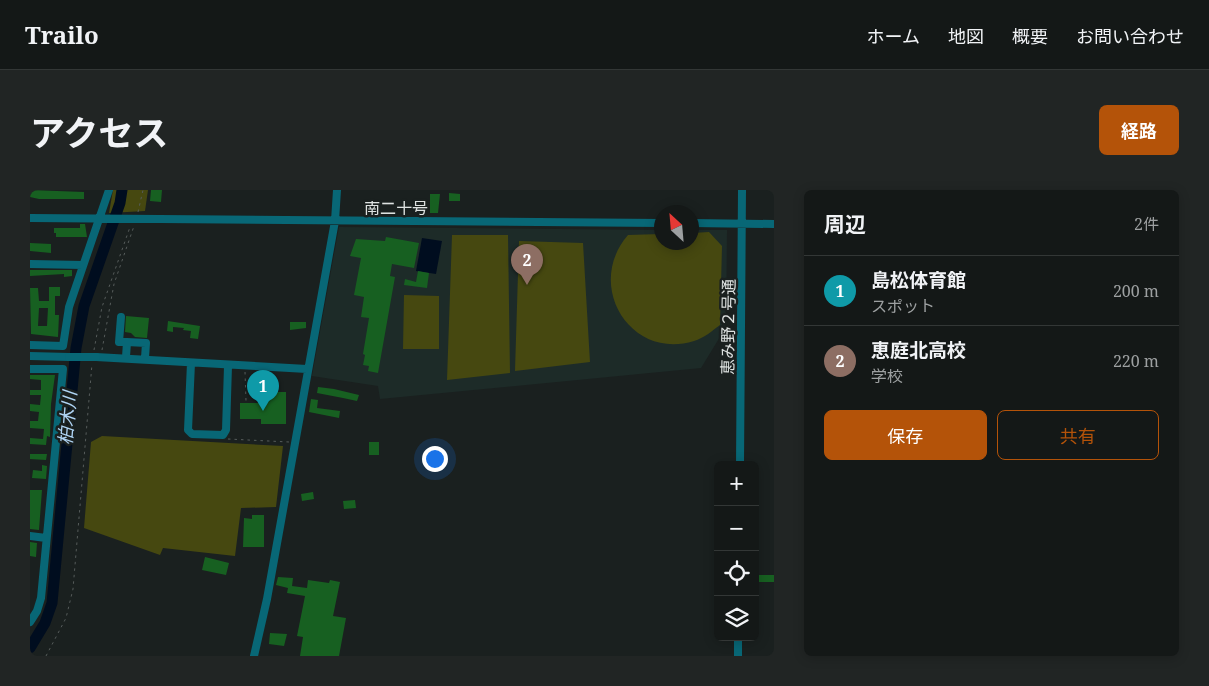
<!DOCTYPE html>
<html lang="ja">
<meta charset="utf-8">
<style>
:root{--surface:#141817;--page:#212524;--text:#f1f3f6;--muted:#9da0a1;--line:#333736;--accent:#b45309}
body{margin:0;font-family:"Noto Serif","Noto Sans JP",serif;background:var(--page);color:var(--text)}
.controls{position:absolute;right:15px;bottom:15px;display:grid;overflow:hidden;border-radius:8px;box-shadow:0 2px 12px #0003}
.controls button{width:45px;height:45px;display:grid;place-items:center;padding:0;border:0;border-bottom:1px solid var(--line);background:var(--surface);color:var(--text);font:25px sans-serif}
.compass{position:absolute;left:624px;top:15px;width:45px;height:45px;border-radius:50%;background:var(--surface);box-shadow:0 2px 12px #0003;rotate:334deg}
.you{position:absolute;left:404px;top:268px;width:18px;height:18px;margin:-12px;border:4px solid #fff;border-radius:50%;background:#1a73e8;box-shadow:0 0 0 8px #1a73e833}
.badge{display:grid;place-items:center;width:32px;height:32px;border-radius:50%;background:var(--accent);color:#fff;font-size:16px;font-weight:700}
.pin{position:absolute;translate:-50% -41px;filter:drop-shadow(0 1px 2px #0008)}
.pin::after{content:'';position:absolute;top:26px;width:18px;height:15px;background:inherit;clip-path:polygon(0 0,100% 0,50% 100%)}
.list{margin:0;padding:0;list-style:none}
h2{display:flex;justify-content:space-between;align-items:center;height:65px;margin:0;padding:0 20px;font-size:21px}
h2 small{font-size:16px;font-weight:400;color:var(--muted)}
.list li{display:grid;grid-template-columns:32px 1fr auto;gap:15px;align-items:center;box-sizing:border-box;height:70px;padding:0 20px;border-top:1px solid var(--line)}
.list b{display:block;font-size:19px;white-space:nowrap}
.list p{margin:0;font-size:16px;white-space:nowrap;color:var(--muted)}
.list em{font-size:16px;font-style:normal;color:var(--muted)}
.actions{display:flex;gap:10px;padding:15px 20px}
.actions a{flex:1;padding:11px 0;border:1px solid var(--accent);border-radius:8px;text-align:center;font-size:18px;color:var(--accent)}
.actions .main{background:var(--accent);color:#fff}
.icon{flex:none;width:28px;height:28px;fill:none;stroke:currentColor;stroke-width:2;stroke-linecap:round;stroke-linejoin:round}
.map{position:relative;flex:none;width:744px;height:466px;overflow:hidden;border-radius:8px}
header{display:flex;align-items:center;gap:30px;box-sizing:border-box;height:70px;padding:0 25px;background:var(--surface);border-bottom:1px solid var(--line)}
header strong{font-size:24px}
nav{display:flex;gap:28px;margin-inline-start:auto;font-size:18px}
.intro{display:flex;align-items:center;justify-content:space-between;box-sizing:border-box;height:120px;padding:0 30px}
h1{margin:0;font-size:35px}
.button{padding:12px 22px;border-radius:8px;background:var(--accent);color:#fff;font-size:18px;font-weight:700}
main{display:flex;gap:30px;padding:0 30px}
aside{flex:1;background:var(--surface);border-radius:8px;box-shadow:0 2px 12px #0003}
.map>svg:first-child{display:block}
</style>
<header>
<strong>Trailo</strong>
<nav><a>ホーム</a><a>地図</a><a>概要</a><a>お問い合わせ</a></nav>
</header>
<div class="intro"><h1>アクセス</h1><a class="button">経路</a></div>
<main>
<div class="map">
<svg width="744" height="466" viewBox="0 0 744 466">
<rect width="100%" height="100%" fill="#1a201f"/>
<path fill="#1d2b28" d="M309,37L631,40L632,52H662V40H697L696,137L671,178L350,209L348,196L282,186Z"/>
<path fill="#464810" d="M83,0H118L115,21L79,23Z
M679,42L692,56L690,135C682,141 674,148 664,151C601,171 554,96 598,45L631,44L632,52H662V43Z
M422,45H478L480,183L417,190Z
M489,51L553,53L560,172L485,181Z
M374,105L409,106V159H373Z
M72,246L253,256L246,317L211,318L205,366L133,358L130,365L54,338L61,252Z"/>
<path fill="#000d1f" d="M392,48L412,51L406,84L386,81Z"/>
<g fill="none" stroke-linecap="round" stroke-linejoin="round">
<path stroke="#000d1f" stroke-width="11" d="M0,458L15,433L22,413L46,158L54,116L90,13L92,0"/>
</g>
<path fill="#176021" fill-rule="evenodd" d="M0,0L54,2V9H9L0,7Z
M121,0H132L131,12L120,11Z
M419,3L430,4V11H419Z
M400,4H410L408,23H400Z
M50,34H55L57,47H26V43H24V38H50Z
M356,47L389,53L384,78L362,74L360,86L365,87L348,183L338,181L339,176L333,175L335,165L333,164L339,128L331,127L334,107L324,105L331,68L320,66L326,49L355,51Z
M0,53L21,54V63L0,61Z
M0,80H42V86L34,87V84L0,86Z
M388,81L399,83L397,98L374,95L375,89L386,92Z
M19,97H30V106H25V125H29L28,147L1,144L0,98H8L9,111H19ZM9,118H18L17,136H8Z
M96,126L119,128L117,148L105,147L101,143L95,142Z
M138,131L170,136L168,149L160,148L161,141L153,140L154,138L143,137V142L137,141Z
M260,132H276V138L260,140Z
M0,185H25L21,214L20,247L17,246L16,255L0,254V248L13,249L14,239L0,238V231H8L9,222L0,221V214L10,215L11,205H0V200H11V190L0,189Z
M288,197L304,199L329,205L327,211L313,208L287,203Z
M231,202H256V234H231V229H210V213H231Z
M281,209L288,210L287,218L310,221L309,228L279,222Z
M339,252H349V265H339Z
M0,264H17L16,270L0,269Z
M12,275L17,276L16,289L2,288L3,280L12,281Z
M0,300H12L9,340L0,339Z
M283,302L284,309L272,311L271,304Z
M325,310L326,318L314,319L313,311Z
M222,325H234V357H213L214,328L222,329Z
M0,352L7,353L6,367L0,366Z
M175,367L199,373L196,385L172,380Z
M729,385H744V392H729Z
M248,387L263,388L262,396L277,398L278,390L299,393L300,390L310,392L303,426L316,428L309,466H270L273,447L267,446L275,406L257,403L258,398L246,395Z
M240,443L257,444L254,456L239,454Z"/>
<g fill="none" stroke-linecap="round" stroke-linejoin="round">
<path stroke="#565c5b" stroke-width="1" stroke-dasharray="2.5 4" stroke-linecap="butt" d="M108,22L113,0
M64,160L72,117L100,37
M72,160L84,94L104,36
M215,182L216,211
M198,249L259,252
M16,466L36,428L43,399L62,174"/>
<path stroke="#086776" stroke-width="8" d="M0,28L632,33
M662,33L744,34
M0,74L53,75
M91,127L89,152H97
M0,155L33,156L39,117L79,0
M0,166L39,167
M66,167L277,179
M96,167L97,152L116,153L115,168
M161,173L158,240L162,244L193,245L196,240L198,176
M0,179H33L11,408L7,421L0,432
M710,275L712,0
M0,346L16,348
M224,466L237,409L305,31L307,0
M708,466V447"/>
<path stroke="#086776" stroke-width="8" d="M39,167H66"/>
</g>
<g text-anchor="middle" stroke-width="5" stroke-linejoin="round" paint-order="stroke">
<g font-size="16" fill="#dee2e1" stroke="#1a201f">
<text x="366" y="24">南二十号</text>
<text transform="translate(698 137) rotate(-89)" y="6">恵み野２号通</text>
</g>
<g font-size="18" font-style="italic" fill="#afd4f4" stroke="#1a201f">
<text transform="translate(38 228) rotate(-85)" y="6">柏木川</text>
</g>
</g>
</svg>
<div class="controls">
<button>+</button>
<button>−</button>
<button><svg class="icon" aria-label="locate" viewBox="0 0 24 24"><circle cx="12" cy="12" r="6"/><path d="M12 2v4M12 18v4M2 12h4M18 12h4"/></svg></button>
<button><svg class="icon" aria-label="layers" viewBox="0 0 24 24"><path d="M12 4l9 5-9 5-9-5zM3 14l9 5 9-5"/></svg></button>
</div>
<svg class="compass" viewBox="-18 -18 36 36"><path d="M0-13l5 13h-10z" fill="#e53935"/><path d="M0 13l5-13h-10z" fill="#9da0a1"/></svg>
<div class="you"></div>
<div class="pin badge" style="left:233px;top:221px;background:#0f9aa8">1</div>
<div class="pin badge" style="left:497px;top:95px;background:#8d6e63">2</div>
</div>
<aside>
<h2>周辺<small>2件</small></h2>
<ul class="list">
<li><span class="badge" style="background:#0f9aa8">1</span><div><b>島松体育館</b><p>スポット</p></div><em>200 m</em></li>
<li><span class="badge" style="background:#8d6e63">2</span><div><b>恵庭北高校</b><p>学校</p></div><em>220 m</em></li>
</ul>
<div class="actions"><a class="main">保存</a><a>共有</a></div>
</aside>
</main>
